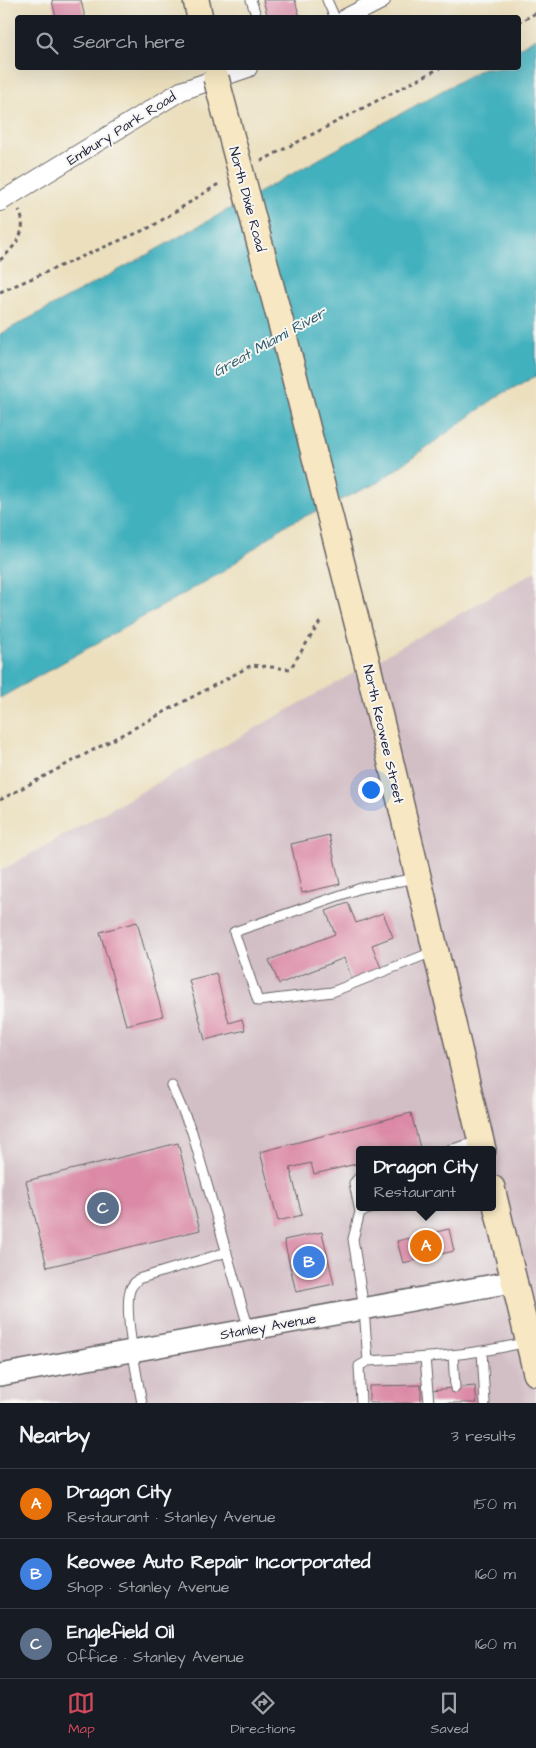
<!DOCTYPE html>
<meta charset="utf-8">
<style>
:root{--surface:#171b24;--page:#20242c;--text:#f1f3f6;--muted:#9ea1a6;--line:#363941;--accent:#d1495b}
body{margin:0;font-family:"Architects Daughter",sans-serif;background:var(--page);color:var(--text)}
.you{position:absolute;left:370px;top:789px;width:18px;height:18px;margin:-12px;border:4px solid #fff;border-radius:50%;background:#1a73e8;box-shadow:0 0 0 8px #1a73e833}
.badge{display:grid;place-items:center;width:32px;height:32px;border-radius:50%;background:var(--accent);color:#fff;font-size:16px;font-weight:700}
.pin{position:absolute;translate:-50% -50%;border:2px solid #fff;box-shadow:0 1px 5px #0006}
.popup{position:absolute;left:356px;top:1146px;width:140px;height:65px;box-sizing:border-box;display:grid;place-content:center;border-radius:5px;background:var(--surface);filter:drop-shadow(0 1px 4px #0005);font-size:16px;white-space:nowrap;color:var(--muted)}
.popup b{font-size:19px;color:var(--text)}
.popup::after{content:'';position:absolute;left:50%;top:100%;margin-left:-10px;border:10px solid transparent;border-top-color:var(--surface)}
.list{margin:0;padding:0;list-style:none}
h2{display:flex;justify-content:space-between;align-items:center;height:65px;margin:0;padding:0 20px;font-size:21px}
h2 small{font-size:16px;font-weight:400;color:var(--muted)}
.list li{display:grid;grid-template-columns:32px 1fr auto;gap:15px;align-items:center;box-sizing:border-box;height:70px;padding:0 20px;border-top:1px solid var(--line)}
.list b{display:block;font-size:19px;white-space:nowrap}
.list p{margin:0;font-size:16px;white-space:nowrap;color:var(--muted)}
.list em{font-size:16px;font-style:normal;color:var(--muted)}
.icon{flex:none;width:28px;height:28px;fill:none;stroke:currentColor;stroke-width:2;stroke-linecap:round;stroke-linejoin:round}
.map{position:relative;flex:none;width:536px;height:1403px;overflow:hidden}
.search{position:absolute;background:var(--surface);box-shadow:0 5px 20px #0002;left:15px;right:15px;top:15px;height:55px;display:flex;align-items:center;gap:12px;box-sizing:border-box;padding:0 18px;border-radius:5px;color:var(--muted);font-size:19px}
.sheet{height:275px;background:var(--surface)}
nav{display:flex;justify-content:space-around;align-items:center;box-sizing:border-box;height:70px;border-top:1px solid var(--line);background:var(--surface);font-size:14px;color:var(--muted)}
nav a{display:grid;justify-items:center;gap:2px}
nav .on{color:var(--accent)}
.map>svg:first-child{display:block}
</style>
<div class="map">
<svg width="536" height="1403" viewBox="0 0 536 1403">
<rect width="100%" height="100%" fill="#f6f6f2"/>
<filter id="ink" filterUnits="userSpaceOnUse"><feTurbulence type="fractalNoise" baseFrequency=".02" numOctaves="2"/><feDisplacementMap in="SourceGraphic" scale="10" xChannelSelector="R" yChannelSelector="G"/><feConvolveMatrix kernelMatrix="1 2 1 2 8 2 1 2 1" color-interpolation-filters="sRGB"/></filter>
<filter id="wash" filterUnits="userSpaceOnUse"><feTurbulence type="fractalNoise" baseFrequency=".0096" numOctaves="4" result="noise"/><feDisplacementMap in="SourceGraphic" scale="20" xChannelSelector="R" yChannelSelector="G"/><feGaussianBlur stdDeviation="1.12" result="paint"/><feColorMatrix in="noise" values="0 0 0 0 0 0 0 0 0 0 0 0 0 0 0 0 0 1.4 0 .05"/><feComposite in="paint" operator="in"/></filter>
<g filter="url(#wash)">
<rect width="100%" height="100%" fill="#ebdfbd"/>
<path fill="#d2bec5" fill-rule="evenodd" d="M536,571V1403H0V871ZM360,1150H492V1207H360Z"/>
<path fill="#43b1be" stroke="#326a7c" d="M536,38V376L498,396L377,483L284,526L224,571L0,698V334L141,258L483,68H518L519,48Z"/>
<g id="blocks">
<path fill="#db89a6" d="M52,0H81L85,18H56Z
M263,0H295L300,18H268Z
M329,835L340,884L302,893L291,844Z
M348,903L356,923L383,913L393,937L372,945L381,968L352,979L344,958L279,984L269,960L335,934L326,911Z
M137,922L163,1016L126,1025L100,932Z
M216,973L229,1023L242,1019L245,1030L205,1040L189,980Z
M411,1113L420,1148L411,1150H360V1163L314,1174L311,1163L290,1168L302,1215L278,1221L260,1152Z
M178,1143L200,1230L47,1267L26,1181Z
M449,1229L454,1251L403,1263L397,1241Z
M322,1232L334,1284L296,1292L284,1240Z
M421,1385V1403H369V1386Z
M475,1386L477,1403H432L431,1390Z"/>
</g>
</g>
<g filter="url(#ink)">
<use href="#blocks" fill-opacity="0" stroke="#686468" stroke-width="1"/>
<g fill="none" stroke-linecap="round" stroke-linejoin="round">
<defs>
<path id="service" d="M251,0L257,18
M327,0L335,18
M417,878L361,888L234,932L258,1001L332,992L435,951
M172,1086L192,1132L249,1330
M449,1150L480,1141
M360,1176L354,1183L360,1212
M376,1207L360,1212L353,1239L364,1309L368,1361C422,1358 475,1355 527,1342
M482,1351L485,1403
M453,1355L455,1388
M425,1358L429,1403
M142,1403C138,1382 122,1305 131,1288C132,1285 136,1282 138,1279L227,1252
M361,1403L359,1366L368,1361"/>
<path id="minor" d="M346,18L381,0
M0,202L181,91L248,68"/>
<path id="tertiary" d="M0,1375L516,1281"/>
<path id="secondary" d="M196,0L200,18
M280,320L366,658L483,1150
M492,1188L536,1373"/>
</defs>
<use href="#service" stroke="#686468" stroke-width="11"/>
<use href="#minor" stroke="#686468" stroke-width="20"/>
<use href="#tertiary" stroke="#686468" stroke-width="24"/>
<use href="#secondary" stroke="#686468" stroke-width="28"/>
<path stroke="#686468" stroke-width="3" stroke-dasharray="4 4" stroke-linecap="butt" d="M518,23L536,13
M261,161L440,68
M0,260C15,247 29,231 19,210
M0,292L151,227L220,183
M0,800L252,665L290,669L320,622"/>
<use href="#service" stroke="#fff" stroke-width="9"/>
<use href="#minor" stroke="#fff" stroke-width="18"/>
<use href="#tertiary" stroke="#fff" stroke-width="21"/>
<use href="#secondary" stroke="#f7e8c3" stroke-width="25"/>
<defs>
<path id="secondary-bridge" d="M216,78L280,320"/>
</defs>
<use href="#secondary-bridge" stroke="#686468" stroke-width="28" stroke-linecap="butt"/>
<use href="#secondary-bridge" stroke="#f7e8c3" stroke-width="25"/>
</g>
</g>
<g text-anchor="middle" stroke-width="4" stroke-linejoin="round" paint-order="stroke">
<g font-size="14" fill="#22223b" stroke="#f6f6f2">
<text transform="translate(121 128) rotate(-32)" y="5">Embury Park Road</text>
<text transform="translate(248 199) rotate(75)" y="5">North Dixie Road</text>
<text transform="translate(384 734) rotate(77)" y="5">North Keowee Street</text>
<text transform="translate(268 1326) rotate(-10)" y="5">Stanley Avenue</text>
</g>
<g font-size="15" font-style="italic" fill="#2f5b6f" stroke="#f6f6f2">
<text transform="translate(269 342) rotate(-29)" y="5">Great Miami River</text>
</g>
</g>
</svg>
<div class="you"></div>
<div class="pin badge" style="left:426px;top:1246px;background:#e8710a">A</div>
<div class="popup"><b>Dragon City</b>Restaurant</div>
<div class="pin badge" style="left:309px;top:1262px;background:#3f7fe0">B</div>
<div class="pin badge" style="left:103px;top:1208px;background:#5c6f8a">C</div>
<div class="search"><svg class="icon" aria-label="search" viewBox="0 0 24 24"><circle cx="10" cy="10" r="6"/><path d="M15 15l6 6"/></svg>Search here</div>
</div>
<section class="sheet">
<h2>Nearby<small>3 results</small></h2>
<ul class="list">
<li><span class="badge" style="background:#e8710a">A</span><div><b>Dragon City</b><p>Restaurant · Stanley Avenue</p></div><em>150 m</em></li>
<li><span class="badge" style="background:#3f7fe0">B</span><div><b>Keowee Auto Repair Incorporated</b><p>Shop · Stanley Avenue</p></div><em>160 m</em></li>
<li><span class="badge" style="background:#5c6f8a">C</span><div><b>Englefield Oil</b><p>Office · Stanley Avenue</p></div><em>160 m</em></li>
</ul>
</section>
<nav>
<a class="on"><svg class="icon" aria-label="map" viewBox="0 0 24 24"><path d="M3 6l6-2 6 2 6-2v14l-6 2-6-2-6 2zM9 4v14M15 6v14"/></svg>Map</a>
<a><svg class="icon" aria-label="directions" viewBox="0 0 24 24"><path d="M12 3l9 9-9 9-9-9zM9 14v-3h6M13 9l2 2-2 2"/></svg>Directions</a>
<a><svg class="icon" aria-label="saved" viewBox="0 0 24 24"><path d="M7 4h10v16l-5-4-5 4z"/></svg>Saved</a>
</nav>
